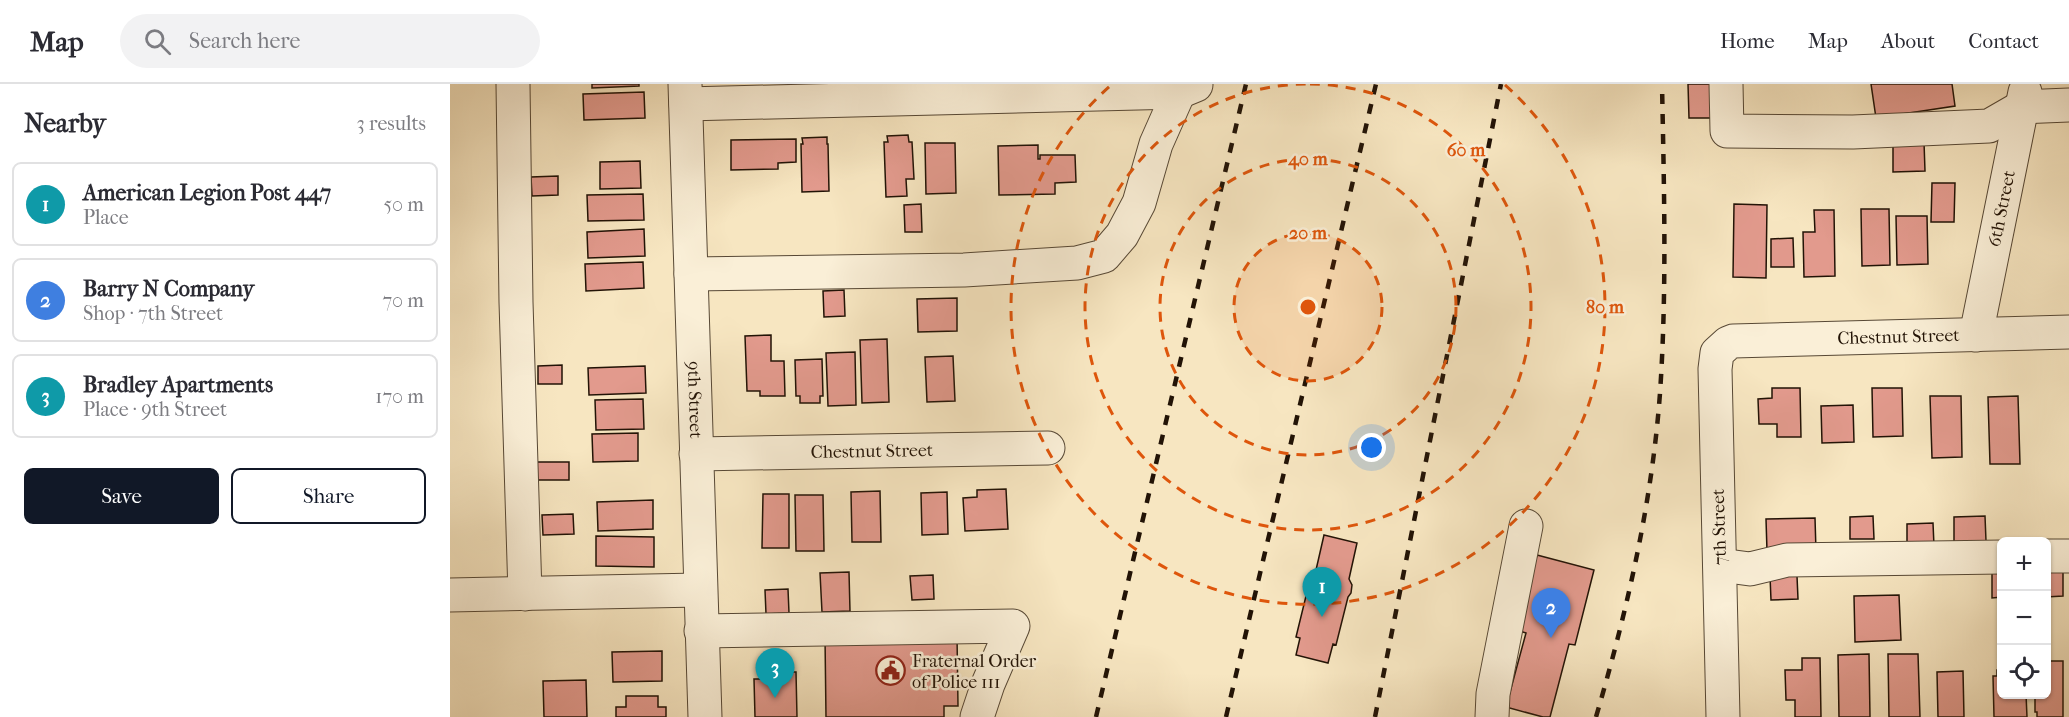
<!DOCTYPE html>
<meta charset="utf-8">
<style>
:root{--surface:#fff;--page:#f2f2f3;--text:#2b2b33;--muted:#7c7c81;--line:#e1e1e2;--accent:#111827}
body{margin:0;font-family:"IM FELL French Canon",serif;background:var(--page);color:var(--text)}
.controls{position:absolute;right:18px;bottom:18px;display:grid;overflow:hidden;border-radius:9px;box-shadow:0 2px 4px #0004}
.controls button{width:54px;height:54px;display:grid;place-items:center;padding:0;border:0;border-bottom:2px solid var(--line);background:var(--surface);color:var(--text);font:30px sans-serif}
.you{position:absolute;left:922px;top:364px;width:21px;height:21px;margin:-15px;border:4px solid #fff;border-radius:50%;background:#1a73e8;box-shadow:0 0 0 9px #1a73e833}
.badge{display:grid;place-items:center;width:39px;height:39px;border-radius:50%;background:var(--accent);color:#fff;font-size:20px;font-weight:700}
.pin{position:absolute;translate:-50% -50px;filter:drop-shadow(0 2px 3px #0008)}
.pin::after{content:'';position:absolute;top:32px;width:21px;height:18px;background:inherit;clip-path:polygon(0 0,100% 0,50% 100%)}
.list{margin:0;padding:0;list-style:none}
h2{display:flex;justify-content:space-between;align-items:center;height:78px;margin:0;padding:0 24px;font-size:26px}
h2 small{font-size:20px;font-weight:400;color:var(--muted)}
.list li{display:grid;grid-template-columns:39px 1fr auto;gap:18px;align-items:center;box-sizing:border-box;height:84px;margin:0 12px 12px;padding:0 12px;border:2px solid var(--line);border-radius:9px}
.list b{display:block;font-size:22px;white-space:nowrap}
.list p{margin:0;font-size:20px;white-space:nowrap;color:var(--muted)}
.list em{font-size:20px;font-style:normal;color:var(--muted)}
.actions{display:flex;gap:12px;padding:18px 24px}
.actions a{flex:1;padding:14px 0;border:2px solid var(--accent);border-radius:9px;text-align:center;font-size:21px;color:var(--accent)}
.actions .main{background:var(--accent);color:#fff}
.icon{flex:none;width:33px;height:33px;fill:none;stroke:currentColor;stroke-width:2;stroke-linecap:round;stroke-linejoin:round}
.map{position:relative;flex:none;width:1619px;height:633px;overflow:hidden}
header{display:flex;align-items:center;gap:36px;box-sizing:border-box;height:84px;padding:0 30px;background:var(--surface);border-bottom:2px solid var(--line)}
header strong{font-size:28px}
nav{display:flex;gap:33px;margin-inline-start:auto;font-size:21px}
.search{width:420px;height:54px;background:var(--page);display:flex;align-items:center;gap:15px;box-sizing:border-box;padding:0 21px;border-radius:33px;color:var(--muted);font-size:22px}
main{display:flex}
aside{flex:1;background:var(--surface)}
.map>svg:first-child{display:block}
</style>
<header>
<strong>Map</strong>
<div class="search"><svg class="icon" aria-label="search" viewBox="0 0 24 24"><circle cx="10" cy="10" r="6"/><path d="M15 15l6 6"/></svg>Search here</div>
<nav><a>Home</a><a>Map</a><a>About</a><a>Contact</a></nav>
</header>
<main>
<aside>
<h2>Nearby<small>3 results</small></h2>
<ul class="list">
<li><span class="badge" style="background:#0f9aa8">1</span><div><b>American Legion Post 447</b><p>Place</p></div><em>50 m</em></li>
<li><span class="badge" style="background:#3f7fe0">2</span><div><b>Barry N Company</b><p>Shop · 7th Street</p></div><em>70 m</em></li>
<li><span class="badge" style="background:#0f9aa8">3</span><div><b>Bradley Apartments</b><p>Place · 9th Street</p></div><em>170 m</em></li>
</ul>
<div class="actions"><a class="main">Save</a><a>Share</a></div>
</aside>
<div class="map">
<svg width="1619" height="633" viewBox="0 0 1619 633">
<rect width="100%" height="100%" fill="#f7e6c1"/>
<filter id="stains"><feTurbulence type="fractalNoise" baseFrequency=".00333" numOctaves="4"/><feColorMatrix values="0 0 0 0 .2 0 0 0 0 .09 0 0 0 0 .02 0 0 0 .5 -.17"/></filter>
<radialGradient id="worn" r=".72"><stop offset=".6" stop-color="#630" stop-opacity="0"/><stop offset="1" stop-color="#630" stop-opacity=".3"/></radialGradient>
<path fill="#e29a8d" stroke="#221306" stroke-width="1.5" d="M142,0H189V2L142,4Z
M1238,0H1264L1265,34H1239Z
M1421,0H1502L1505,22L1426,34Z
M194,8L195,34L134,36L133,10Z
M458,51L459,58H462L464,95H456L457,112L436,113L434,58H438L437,52Z
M377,53V60H378L379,107L352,108L351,60H353L352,54Z
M346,55V78L328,79V85L281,86V56Z
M1474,58L1475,87L1443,88V59Z
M475,59H505L506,109L476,110Z
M588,61V75H590V71H625L626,98L605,99V110L549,111L548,62Z
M190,77L191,104L150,105V78Z
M108,92V111L82,112L81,93Z
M1482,99H1505L1504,138H1481Z
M193,110L194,136L138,137L137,111Z
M471,120L472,148H455L454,121Z
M1284,120L1317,121L1316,194L1283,193Z
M1411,125H1439L1440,181L1412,182Z
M1364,126H1384L1385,192L1354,193L1353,148H1365Z
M1446,132H1477L1478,180L1447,181Z
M194,145L195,172L138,174L137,148Z
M1343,154L1344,183H1321V155Z
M193,178L194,204L136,207L135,180Z
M394,206L395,232L374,233L373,207Z
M507,214V247L468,248L467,215Z
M321,251V277H334L335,312H310V307H297L295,252Z
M437,255L439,318L412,319L410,256Z
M405,268L406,321L378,322L376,269Z
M503,272L505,317L477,318L475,273Z
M372,275L373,312H370V319H350V312H346L345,276Z
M112,281V300H88V282Z
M195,282L196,309L139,311L138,284Z
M1322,304H1350L1351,353H1327V340H1309L1308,315L1322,314Z
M1422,304H1452L1453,352L1423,353Z
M1480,312H1511L1512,373L1482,374Z
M1568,312L1570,380H1540L1538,313Z
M193,315L194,345L146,346L145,316Z
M1403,321L1404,358L1372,359L1371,322Z
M188,349V377L143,378L142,350Z
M87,378H119V396H87Z
M556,405L558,445L515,447L513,414L527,413V406Z
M430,407L431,458H402L401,408Z
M497,408L498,450L472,451L471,409Z
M313,410H339V464H312Z
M345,411H373L374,467H346Z
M203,416V445L148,447L147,418Z
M123,430L124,450L93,451L92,431Z
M1423,432L1424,455H1400V433Z
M1535,432L1536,457L1504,458V433Z
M1365,434L1366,467H1317L1316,435Z
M1483,439L1484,462L1457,463V440Z
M874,451L907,459L899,495L902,501L901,509L898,513L886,561L883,560L878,579L846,571L850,554L846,553L858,504L857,495L866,486Z
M146,452L204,453V483L146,482Z
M1087,471L1144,486L1125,561L1119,560L1100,633H1093L1056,623L1076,549L1067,546Z
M1596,487H1613V512L1596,513Z
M399,488L400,527L372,528L370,489Z
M1542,488H1552V513L1542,514Z
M483,491L484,515L462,516L460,492Z
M1320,492H1347L1348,515L1321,516Z
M338,505L339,529L316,530L315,506Z
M1449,511L1451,556L1405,558L1404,512Z
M507,551L508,622H494V633H376L375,553Z
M212,567V597L163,598L162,568Z
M1419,570L1420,633H1389L1388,571Z
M1438,570H1468L1470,633H1439Z
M1352,574H1370L1371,633H1345V616H1336L1335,586H1352Z
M1596,577H1613V633H1587V628H1585V610H1596Z
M1547,586H1552V610H1576L1577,633H1544L1543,592H1547Z
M1513,587L1514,633H1488L1487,588Z
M314,588H346L347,633H305L304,595H314Z
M136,596L137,633H94L93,597Z
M176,612H208V623H216V633H166V623H176Z"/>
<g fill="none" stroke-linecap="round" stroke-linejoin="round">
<defs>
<g id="minor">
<path d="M63,0L66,218L75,510"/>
<path id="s1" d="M235,0L255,633"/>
<path d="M1276,0L1277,47L1403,48L1539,42L1572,23L1619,21"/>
<path d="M236,20L729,8L746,1"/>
<path d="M241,190L514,186L627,179L654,172L672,151L689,119L706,60L729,8"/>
<path id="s2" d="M1526,251L1575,8"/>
<path id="s3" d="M246,370L598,364"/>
<path d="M1596,472H1619"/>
<path d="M1270,481L1300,485L1337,476L1552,473"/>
<path d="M0,511L249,506"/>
<path d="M251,547L563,542L538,600L527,633"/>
<path d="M1042,633L1043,610L1076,442"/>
<path id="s4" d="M1273,633L1265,285L1267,269L1278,259L1283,257L1619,248"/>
</g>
</defs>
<use href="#minor" stroke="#574835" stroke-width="35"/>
<use href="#minor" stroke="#faefd7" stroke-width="33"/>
<path stroke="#221306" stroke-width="4.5" stroke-dasharray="10 10" stroke-linecap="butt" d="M646,633L796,0
M776,633L926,0
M925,633L1051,0
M1146,633C1177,527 1202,419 1210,309C1217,206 1214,103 1212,0"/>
</g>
<circle cx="858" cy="223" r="74" fill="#de560c" fill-opacity=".12"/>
<g fill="none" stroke="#de560c" stroke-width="3" stroke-dasharray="10 8">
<circle cx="858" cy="223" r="74"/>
<circle cx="858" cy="223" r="148"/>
<path d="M860 0A223 223 0 1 1 856 0"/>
<path d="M1055 1A297 297 0 1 1 661 1"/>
</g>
<defs>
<symbol id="civic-ring" viewBox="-11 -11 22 22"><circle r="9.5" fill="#faefd7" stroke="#8f2418" stroke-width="1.5"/><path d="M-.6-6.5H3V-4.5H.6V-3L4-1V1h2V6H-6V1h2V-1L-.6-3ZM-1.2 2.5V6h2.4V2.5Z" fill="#8f2418"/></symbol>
</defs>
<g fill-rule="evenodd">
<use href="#civic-ring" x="424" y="570" width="33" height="33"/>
</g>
<g text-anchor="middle" stroke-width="5" stroke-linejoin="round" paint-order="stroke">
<g font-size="18" fill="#221306" stroke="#faefd7">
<text dy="6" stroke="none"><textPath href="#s2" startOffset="129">6th Street</textPath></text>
<text dy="6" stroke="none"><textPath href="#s4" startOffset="550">Chestnut Street</textPath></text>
<text dy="6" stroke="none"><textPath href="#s1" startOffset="316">9th Street</textPath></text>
<text dy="6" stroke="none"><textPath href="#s3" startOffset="176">Chestnut Street</textPath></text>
<text transform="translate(1269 443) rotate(-92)" y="6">7th Street</text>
</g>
<g font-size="18" fill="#221306" stroke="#faefd7" text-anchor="start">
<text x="462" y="583">Fraternal Order<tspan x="462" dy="21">of Police 111</tspan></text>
</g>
</g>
<circle cx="858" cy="223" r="9" fill="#de560c" stroke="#faefd7" stroke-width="3"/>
<g font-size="18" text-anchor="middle" font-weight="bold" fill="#de560c" stroke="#faefd7" stroke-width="5" stroke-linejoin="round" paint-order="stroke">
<text x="1016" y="72">60 m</text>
<text x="858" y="81">40 m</text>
<text x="858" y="155">20 m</text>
<text x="1155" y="229">80 m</text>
</g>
<rect width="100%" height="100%" filter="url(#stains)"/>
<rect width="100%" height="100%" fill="url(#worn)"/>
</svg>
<div class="controls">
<button>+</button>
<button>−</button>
<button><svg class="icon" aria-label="locate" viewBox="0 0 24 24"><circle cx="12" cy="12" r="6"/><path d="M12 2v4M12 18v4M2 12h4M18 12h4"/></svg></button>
</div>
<div class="you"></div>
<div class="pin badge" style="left:872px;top:533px;background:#0f9aa8">1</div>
<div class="pin badge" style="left:1101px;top:554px;background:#3f7fe0">2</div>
<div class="pin badge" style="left:325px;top:614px;background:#0f9aa8">3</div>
</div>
</main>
